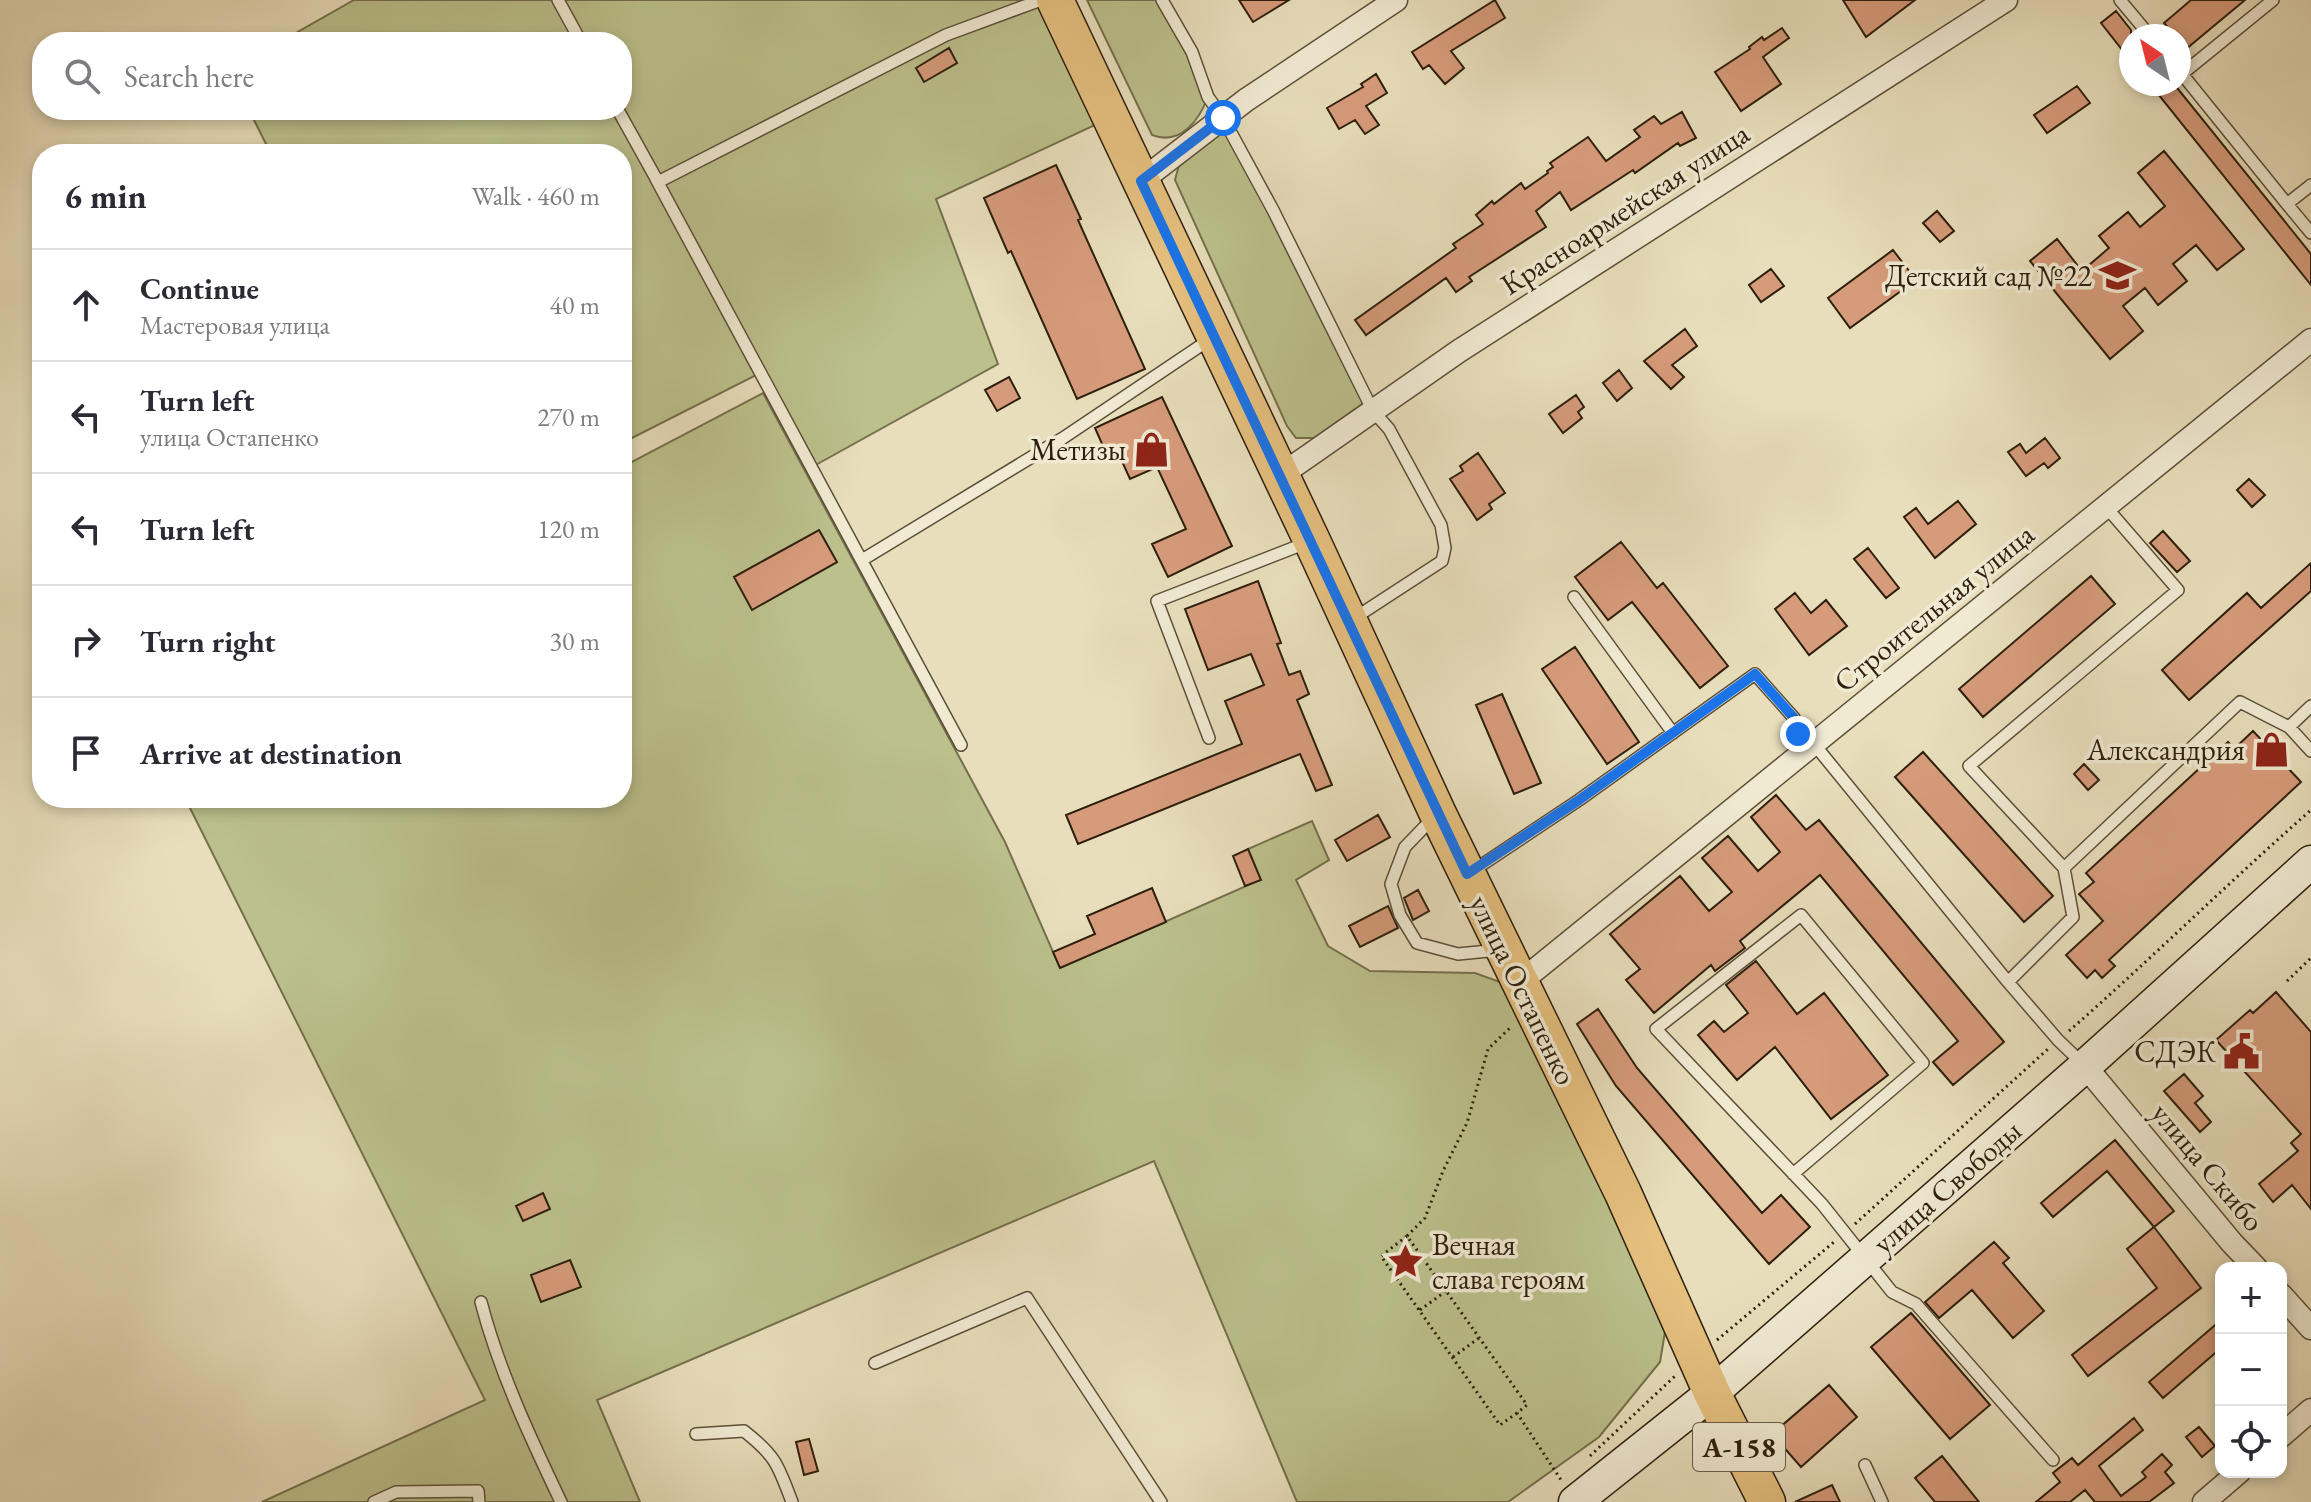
<!DOCTYPE html>
<meta charset="utf-8">
<style>
:root{--surface:#fff;--page:#f7f7f7;--text:#2b2b33;--muted:#7c7c81;--line:#e1e1e2}
body{margin:0;font-family:"EB Garamond",serif;background:var(--page);color:var(--text)}
.controls{position:absolute;right:24px;bottom:24px;display:grid;overflow:hidden;border-radius:16px;box-shadow:0 4px 12px #0003}
.controls button{width:72px;height:72px;display:grid;place-items:center;padding:0;border:0;border-bottom:2px solid var(--line);background:var(--surface);color:var(--text);font:40px sans-serif}
.compass{position:absolute;left:2119px;top:24px;width:72px;height:72px;border-radius:50%;background:var(--surface);box-shadow:0 4px 12px #0003;rotate:325deg}
.stop{position:absolute;width:24px;height:24px;margin:-18px;border:6px solid #1a73e8;border-radius:50%;background:#fff}
.stop.end{background:#1a73e8;border-color:#fff;box-shadow:0 2px 8px #0008}
.list{margin:0;padding:0;list-style:none}
h2{display:flex;justify-content:space-between;align-items:center;height:104px;margin:0;padding:0 32px;font-size:34px}
h2 small{font-size:26px;font-weight:400;color:var(--muted)}
.list li{display:grid;grid-template-columns:52px 1fr auto;gap:24px;align-items:center;box-sizing:border-box;height:112px;padding:0 32px;border-top:2px solid var(--line)}
.list b{display:block;font-size:30px;white-space:nowrap}
.list p{margin:0;font-size:26px;white-space:nowrap;color:var(--muted)}
.list em{font-size:26px;font-style:normal;color:var(--muted)}
.icon{flex:none;width:44px;height:44px;fill:none;stroke:currentColor;stroke-width:2;stroke-linecap:round;stroke-linejoin:round}
.map{position:relative;flex:none;width:2311px;height:1502px;overflow:hidden}
.search{position:absolute;background:var(--surface);box-shadow:0 4px 12px #0003;left:32px;top:32px;width:600px;height:88px;display:flex;align-items:center;gap:20px;box-sizing:border-box;padding:0 28px;border-radius:32px;color:var(--muted);font-size:30px}
.panel{position:absolute;background:var(--surface);box-shadow:0 4px 12px #0003;left:32px;top:144px;width:600px;height:664px;border-radius:32px}
.map>svg:first-child{display:block}
</style>
<div class="map">
<svg width="2311" height="1502" viewBox="0 0 2311 1502">
<rect width="100%" height="100%" fill="#e8debb"/>
<filter id="stains"><feTurbulence type="fractalNoise" baseFrequency=".0025" numOctaves="4"/><feColorMatrix values="0 0 0 0 .2 0 0 0 0 .09 0 0 0 0 .02 0 0 0 .5 -.17"/></filter>
<radialGradient id="worn" r=".72"><stop offset=".6" stop-color="#630" stop-opacity="0"/><stop offset="1" stop-color="#630" stop-opacity=".3"/></radialGradient>
<path fill="#bbc08c" stroke="#74704c" stroke-width="2" d="M354,0H1037L1095,125L936,199L998,364L812,467L760,373L622,443V154H271L249,110H622V42H280Z
M1087,0H1162L1208,97C1199,120 1181,146 1152,135Z
M1223,118L1368,400L1314,438H1296L1287,426L1175,180L1179,165Z
M763,393L1005,842L1060,968L1260,880L1248,849L1312,821L1329,860L1296,880L1328,946L1370,971L1475,973L1500,982L1597,1173L1665,1332L1660,1362L1599,1437L1508,1502H1297L1154,1161L597,1400L640,1502H262L485,1400L185,798H622V467Z"/>
<path fill="#d69b7b" stroke="#2e1f0c" stroke-width="2" d="M1239,0H1289L1253,22Z
M1495,0L1505,18L1451,51L1464,68L1445,84L1429,65L1423,69L1412,52Z
M1843,0H1915L1866,37Z
M2191,0H2245L2186,49L2179,41V36H2175L2164,23Z
M2116,11L2131,30V61L2101,23Z
M1782,28L1789,38L1763,57L1781,84L1741,111L1715,72L1750,49L1749,47L1762,37L1764,40Z
M949,48L957,63L924,82L916,68Z
M1376,74L1387,93L1366,106L1379,125L1365,134L1355,120L1339,129L1327,108L1363,87L1361,84Z
M2150,84H2174L2311,254V285Z
M2077,86L2090,103L2047,133L2034,115Z
M1682,112L1696,138L1680,146L1678,143L1635,173L1633,170L1571,210L1560,192L1536,211L1546,227L1469,277L1472,281L1456,292L1446,278L1366,335L1355,320L1456,248L1453,244L1483,224L1476,215L1492,201L1494,204L1521,183L1525,189L1548,173L1547,171L1553,167L1550,163L1588,137L1606,161L1640,137L1634,130L1654,116L1661,124Z
M2164,151L2244,249L2217,270L2196,245L2173,264L2187,281L2158,305L2145,288L2123,306L2143,331L2110,359L2030,261L2057,239L2082,271L2109,248L2099,236L2128,212L2140,227L2165,206L2138,173Z
M1056,165L1081,219L1078,220L1145,369L1077,399L1011,251L1008,253L984,198Z
M1937,211L1954,231L1940,242L1923,223Z
M1893,250L1916,280L1850,328L1828,298Z
M1771,269L1784,286L1761,302L1749,285Z
M1685,329L1697,346L1672,365L1684,377L1671,389L1644,361Z
M1619,370L1632,388L1617,401L1603,383Z
M1009,377L1020,398L997,411L985,390Z
M1576,395L1584,407L1578,412L1582,418L1563,433L1549,414Z
M1162,397L1232,546L1168,577L1152,544L1186,529L1157,467L1130,479L1116,448L1106,453L1095,428Z
M2045,438L2060,458L2048,468L2044,463L2026,476L2008,452L2020,444L2026,453Z
M1478,453L1505,493L1489,504L1492,509L1477,520L1450,479L1463,471L1460,466Z
M2249,479L2265,495L2252,507L2237,490Z
M1958,501L1976,524L1935,558L1904,517L1916,508L1928,524Z
M819,530L837,562L752,610L734,577Z
M2163,531L2190,561L2177,572L2150,543Z
M1621,542L1657,588L1663,583L1728,666L1700,688L1632,602L1608,620L1575,577Z
M1868,548L1899,588L1886,598L1854,559Z
M2311,563V591L2189,700L2162,670L2247,593L2261,608Z
M2091,576L2115,604L1983,717L1959,689Z
M1258,581L1281,643L1277,644L1289,675L1300,671L1309,694L1297,700L1332,785L1316,791L1300,754L1078,844L1066,815L1242,744L1225,701L1264,685L1251,654L1208,670L1185,609Z
M1795,593L1811,613L1826,600L1847,626L1809,655L1775,609Z
M1575,647L1639,742L1607,764L1542,669Z
M1502,694L1541,783L1514,794L1476,705Z
M2253,731L2301,782L2109,960L2115,966L2102,978L2095,970L2087,978L2066,955L2103,921L2079,894L2094,882L2086,873L2228,742L2234,749Z
M1923,752L2053,896L2024,922L1895,777Z
M2084,764L2099,780L2088,790L2074,774Z
M1776,795L1806,830L1819,820L2004,1042L1953,1085L1933,1062L1958,1041L1820,875L1740,941L1745,948L1715,971L1711,965L1654,1013L1626,980L1640,969L1610,934L1680,876L1709,911L1732,892L1702,858L1728,836L1758,871L1780,852L1751,817Z
M1378,815L1390,837L1347,861L1335,840Z
M1248,849L1261,880L1245,886L1233,856Z
M1152,888L1166,922L1060,968L1053,952L1095,934L1087,916Z
M1418,890L1429,911L1413,920L1404,898Z
M1388,906L1398,928L1360,947L1349,926Z
M1756,961L1797,1014L1824,993L1888,1075L1831,1119L1775,1047L1737,1080L1698,1035L1714,1021L1724,1032L1748,1013L1726,985Z
M2276,992L2311,1032V1209L2292,1185L2273,1202L2259,1184L2298,1151L2291,1143L2301,1134L2216,1040L2250,1010L2253,1013Z
M1598,1009L1637,1068L1762,1213L1781,1195L1810,1227L1769,1264L1616,1086L1577,1024Z
M2184,1074L2203,1096L2195,1103L2211,1122L2200,1132L2164,1091Z
M2115,1140L2174,1211L2154,1227L2107,1171L2053,1217L2041,1203Z
M543,1193L550,1209L523,1221L516,1206Z
M2154,1227L2201,1288L2088,1376L2072,1355L2157,1288L2127,1249Z
M1994,1242L2009,1258L2003,1263L2044,1311L2013,1338L1972,1290L1939,1318L1925,1302Z
M570,1260L581,1287L541,1302L531,1275Z
M1911,1313L1990,1405L1950,1439L1871,1347Z
M2221,1320V1348L2163,1398L2149,1382Z
M1829,1385L1857,1417L1801,1467L1772,1434Z
M2134,1418L2143,1430L2099,1466L2121,1496L2146,1477L2142,1472L2162,1454L2172,1465L2165,1472L2174,1483L2149,1502H2095L2085,1490L2070,1502H2036L2060,1482L2053,1473L2072,1458L2078,1465Z
M2199,1427L2215,1446L2202,1457L2186,1437Z
M809,1439L818,1471L804,1475L796,1442Z
M1942,1456L1979,1502H1935L1915,1478Z
M1832,1485L1840,1502H1795Z"/>
<g fill="none" stroke-linecap="round" stroke-linejoin="round">
<defs>
<path id="lane" d="M558,0L581,42
M1162,0L1192,52L1208,97L1223,118L1273,210L1373,411L1389,429L1441,525L1445,548L1442,561L1353,619
M2120,0L2150,36
M2179,71L2182,74L2273,0
M2182,74L2287,204
M618,110L658,182L946,35L1041,0
M656,179L961,745
M2311,185L2287,204L2311,233
M2106,507L2178,590L1969,766L2064,868L2240,702L2289,727L2311,706
M862,560L1063,438L1209,340
M1574,597L1673,733
M2289,727L2311,751
M1209,738L1157,601L1306,543
M1814,744L2008,982L2073,917L2064,868
M1434,817L1405,847L1391,884L1400,915L1417,943L1458,954L1499,950
M1471,872L1579,800L1755,674L1794,718L1798,734V755
M2008,982L2058,1040L2083,1064
M1793,1174L1923,1063L1801,915L1656,1029L1822,1204L1892,1292L1916,1304L2053,1460
M481,1302C499,1371 530,1437 561,1502
M875,1363L1027,1298L1161,1502
M696,1434L744,1431C776,1456 778,1465 792,1502
M1865,1465L1882,1502
M374,1502L396,1492L478,1491L479,1502"/>
<path id="street" d="M1141,181L1246,100L1396,0
M1281,475L1459,351L2006,0
M1519,983L2311,340
M2085,1066L2232,1243L2256,1268
M2281,1295L2311,1328
M2281,1436L2311,1410
M2204,1502L2239,1472"/>
<path id="secondary" d="M1575,1502L1712,1393L2085,1066L2311,862"/>
<path id="primary" d="M1055,0L1312,541L1438,814L1623,1193L1712,1393L1767,1502"/>
</defs>
<use href="#lane" stroke="#5c4f38" stroke-width="14"/>
<use href="#street" stroke="#5c4f38" stroke-width="25"/>
<use href="#secondary" stroke="#2e1f0c" stroke-width="35"/>
<use href="#primary" stroke="#2e1f0c" stroke-width="39"/>
<path stroke="#2e1f0c" stroke-width="3" stroke-dasharray="2 4" stroke-linecap="butt" d="M2287,981L2311,958
M2069,1031C2151,959 2229,882 2311,810
M1855,1224L2048,1049
M1407,1236L1425,1218L1443,1171L1467,1123L1488,1049L1512,1026
M1420,1310L1446,1291
M1717,1340L1834,1242
M1453,1357L1479,1338
M1517,1413L1500,1425L1381,1256L1407,1236L1527,1405L1517,1413L1561,1480
M1590,1456L1675,1376"/>
<use href="#lane" stroke="#f0ead3" stroke-width="11"/>
<use href="#street" stroke="#f0ead3" stroke-width="22"/>
<use href="#secondary" stroke="#f0ead3" stroke-width="32"/>
<use href="#primary" stroke="#e4bf7e" stroke-width="36"/>
</g>
<g fill="none" stroke-linecap="round" stroke-linejoin="round">
<path stroke="#1a73e8" stroke-width="10" d="M1223,118L1141,181L1467,874L1579,800L1755,674L1794,718L1798,734"/>
</g>
<defs>
<symbol id="school-bare" viewBox="-9 -9 18 18"><path d="M0-5L7-2L0 1L-7-2ZM-4 1L0 2.5L4 1V4Q0 6-4 4Z" fill="#8f2418" stroke="#f0ead3" stroke-width="2.5" paint-order="stroke"/></symbol>
<symbol id="shop-bare" viewBox="-9 -9 18 18"><path d="M-5-2.5h2.3a2.7 3.5 0 0 1 5.4 0H5L5.5 6h-11ZM-1.5-2.5h3a1.5 2.3 0 0 0-3 0Z" fill="#8f2418" stroke="#f0ead3" stroke-width="2.5" paint-order="stroke"/></symbol>
<symbol id="civic-bare" viewBox="-9 -9 18 18"><path d="M-.6-6.5H3V-4.5H.6V-3L4-1V1h2V6H-6V1h2V-1L-.6-3ZM-1.2 2.5V6h2.4V2.5Z" fill="#8f2418" stroke="#f0ead3" stroke-width="2.5" paint-order="stroke"/></symbol>
<symbol id="sight-bare" viewBox="-9 -9 18 18"><path d="M0-6L1.8-2.2L6-1.7L2.9 1.2L3.7 5.4L0 3.3L-3.7 5.4L-2.9 1.2L-6-1.7L-1.8-2.2Z" fill="#8f2418" stroke="#f0ead3" stroke-width="2.5" paint-order="stroke"/></symbol>
</defs>
<g fill-rule="evenodd">
<use href="#school-bare" x="2092" y="250" width="51" height="51"/>
<use href="#shop-bare" x="1126" y="424" width="51" height="51"/>
<use href="#shop-bare" x="2246" y="724" width="51" height="51"/>
<use href="#civic-bare" x="2216" y="1026" width="51" height="51"/>
<use href="#sight-bare" x="1380" y="1236" width="51" height="51"/>
</g>
<g text-anchor="middle" stroke-width="7" stroke-linejoin="round" paint-order="stroke">
<rect fill="#f0ead3" stroke="#685c48" stroke-width="2" x="1693" y="1423" width="92" height="48" rx="6"/>
<g font-size="28" font-weight="bold" fill="#2e1f0c">
<text x="1739" y="1457">А-158</text>
</g>
<g font-size="30" fill="#2e1f0c" stroke="#f0ead3">
<text transform="translate(1625 209) rotate(-33)" y="10">Красноармейская улица</text>
<text transform="translate(1934 608) rotate(-39)" y="10">Строительная улица</text>
<text transform="translate(1523 990) rotate(64)" y="10">улица Остапенко</text>
<text transform="translate(2208 1167) rotate(50)" y="10">улица Скибо</text>
<text transform="translate(1947 1187) rotate(-41)" y="10">улица Свободы</text>
</g>
<g font-size="30" fill="#2e1f0c" stroke="#f0ead3" text-anchor="end">
<text x="2092" y="286">Детский сад №22</text>
<text x="1126" y="460">Метизы</text>
<text x="2245" y="760">Александрия</text>
<text x="2216" y="1062">СДЭК</text>
<text x="1432" y="1255" text-anchor="start">Вечная<tspan x="1432" dy="34">слава героям</tspan></text>
</g>
</g>
<rect width="100%" height="100%" filter="url(#stains)"/>
<rect width="100%" height="100%" fill="url(#worn)"/>
</svg>
<div class="controls">
<button>+</button>
<button>−</button>
<button><svg class="icon" aria-label="locate" viewBox="0 0 24 24"><circle cx="12" cy="12" r="6"/><path d="M12 2v4M12 18v4M2 12h4M18 12h4"/></svg></button>
</div>
<svg class="compass" viewBox="-18 -18 36 36"><path d="M0-13l5 13h-10z" fill="#e53935"/><path d="M0 13l5-13h-10z" fill="#7c7c81"/></svg>
<div class="stop" style="left:1223px;top:118px"></div>
<div class="stop end" style="left:1798px;top:734px"></div>
<div class="search"><svg class="icon" aria-label="search" viewBox="0 0 24 24"><circle cx="10" cy="10" r="6"/><path d="M15 15l6 6"/></svg>Search here</div>
<section class="panel">
<h2>6 min<small>Walk · 460 m</small></h2>
<ul class="list">
<li><svg class="icon" aria-label="ahead" viewBox="0 0 24 24"><path d="M12 20V5M6 11l6-6 6 6"/></svg><div><b>Continue</b><p>Мастеровая улица</p></div><em>40 m</em></li>
<li><svg class="icon" aria-label="left" viewBox="0 0 24 24"><path d="M17 20v-9H6M10 6l-5 5 5 5"/></svg><div><b>Turn left</b><p>улица Остапенко</p></div><em>270 m</em></li>
<li><svg class="icon" aria-label="left" viewBox="0 0 24 24"><path d="M17 20v-9H6M10 6l-5 5 5 5"/></svg><div><b>Turn left</b></div><em>120 m</em></li>
<li><svg class="icon" aria-label="right" viewBox="0 0 24 24"><path d="M7 20v-9h11M14 6l5 5-5 5"/></svg><div><b>Turn right</b></div><em>30 m</em></li>
<li><svg class="icon" aria-label="arrive" viewBox="0 0 24 24"><path d="M6 21V4h12l-3 4 3 4H6"/></svg><div><b>Arrive at destination</b></div></li>
</ul>
</section>
</div>
